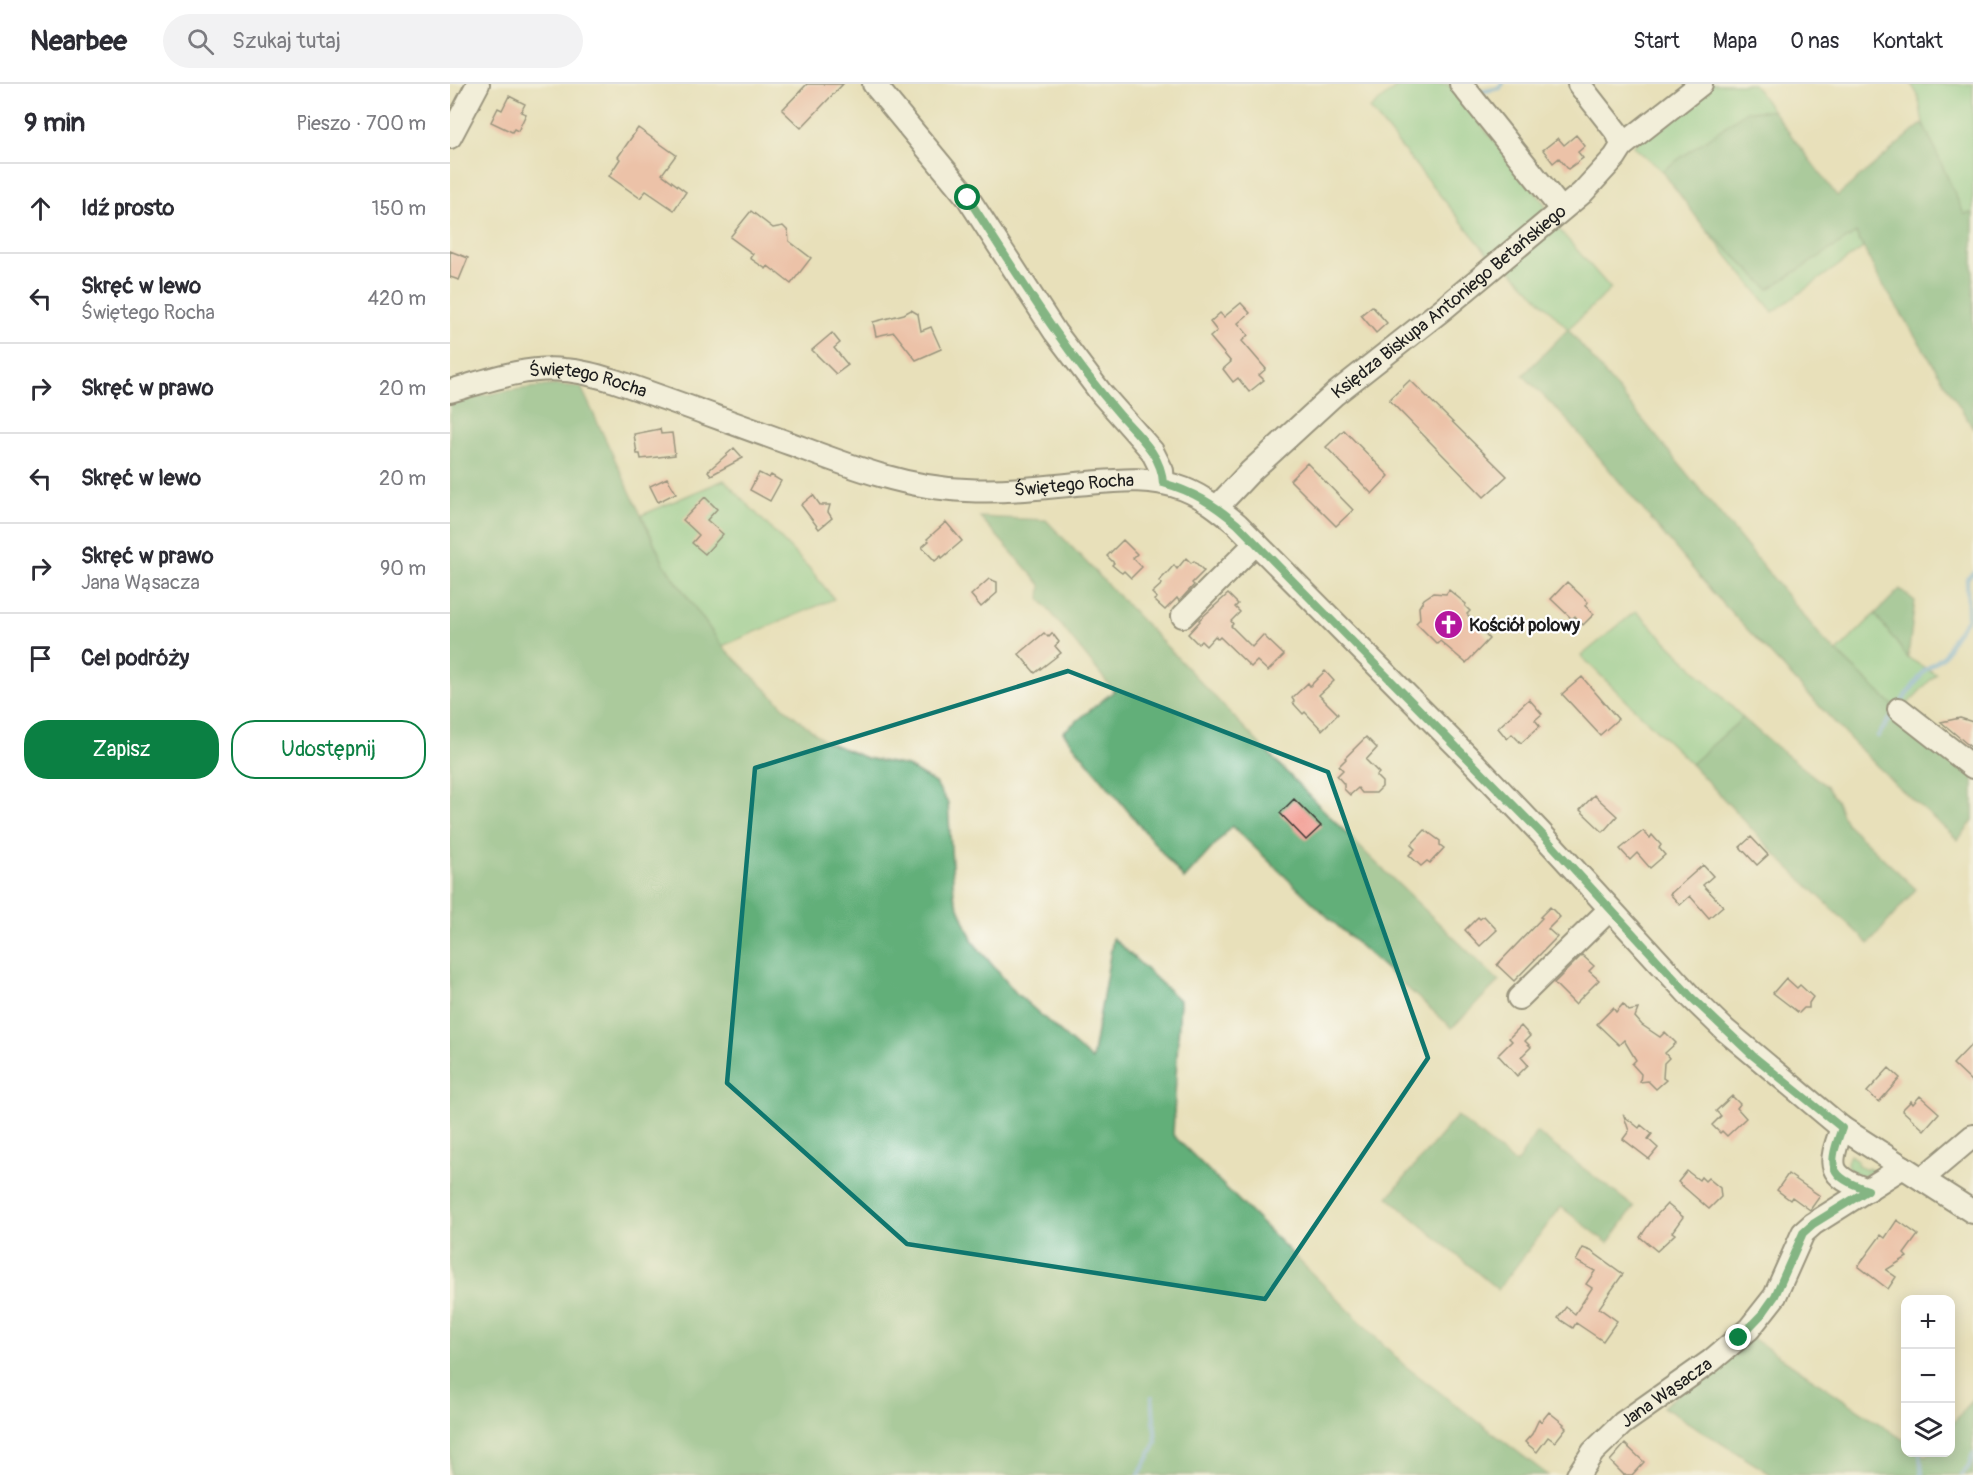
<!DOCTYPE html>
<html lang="pl">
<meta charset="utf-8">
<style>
:root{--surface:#fff;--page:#f2f2f3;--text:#2b2b33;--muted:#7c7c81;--line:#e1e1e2;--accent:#0b8043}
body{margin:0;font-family:Pangolin,sans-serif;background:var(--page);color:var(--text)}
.controls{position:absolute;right:18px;bottom:18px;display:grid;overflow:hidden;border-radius:12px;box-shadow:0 3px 15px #0003}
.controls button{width:54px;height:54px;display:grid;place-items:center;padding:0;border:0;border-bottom:2px solid var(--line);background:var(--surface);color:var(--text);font:30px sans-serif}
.stop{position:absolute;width:18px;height:18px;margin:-14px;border:4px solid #0b8043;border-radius:50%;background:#fff}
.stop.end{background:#0b8043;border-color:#fff;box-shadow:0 2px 6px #0008}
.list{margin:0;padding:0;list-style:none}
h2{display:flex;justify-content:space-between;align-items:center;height:78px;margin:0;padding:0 24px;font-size:26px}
h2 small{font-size:20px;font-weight:400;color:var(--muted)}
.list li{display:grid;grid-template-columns:39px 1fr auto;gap:18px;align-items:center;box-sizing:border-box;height:90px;padding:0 24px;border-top:2px solid var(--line)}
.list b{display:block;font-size:22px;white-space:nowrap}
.list p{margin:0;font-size:20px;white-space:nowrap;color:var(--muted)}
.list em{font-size:20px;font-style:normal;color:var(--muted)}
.actions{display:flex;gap:12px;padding:18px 24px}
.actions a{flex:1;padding:14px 0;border:2px solid var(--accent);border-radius:24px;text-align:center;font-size:21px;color:var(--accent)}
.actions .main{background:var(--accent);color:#fff}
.icon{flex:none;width:33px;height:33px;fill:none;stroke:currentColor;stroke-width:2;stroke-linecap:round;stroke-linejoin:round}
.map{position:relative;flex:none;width:1523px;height:1391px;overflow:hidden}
header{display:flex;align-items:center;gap:36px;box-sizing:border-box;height:84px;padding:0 30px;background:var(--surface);border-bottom:2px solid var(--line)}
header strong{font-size:28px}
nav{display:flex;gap:33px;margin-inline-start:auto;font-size:21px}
.search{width:420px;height:54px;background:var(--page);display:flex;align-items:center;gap:15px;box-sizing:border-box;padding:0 21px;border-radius:33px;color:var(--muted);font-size:22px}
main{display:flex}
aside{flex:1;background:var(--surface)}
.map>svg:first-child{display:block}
</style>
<header>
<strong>Nearbee</strong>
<div class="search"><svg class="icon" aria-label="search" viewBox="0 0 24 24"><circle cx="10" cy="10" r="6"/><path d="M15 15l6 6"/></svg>Szukaj tutaj</div>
<nav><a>Start</a><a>Mapa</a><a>O nas</a><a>Kontakt</a></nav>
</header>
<main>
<aside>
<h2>9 min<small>Pieszo · 700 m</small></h2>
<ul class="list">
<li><svg class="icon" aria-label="ahead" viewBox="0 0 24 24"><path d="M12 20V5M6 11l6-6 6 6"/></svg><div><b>Idź prosto</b></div><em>150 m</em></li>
<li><svg class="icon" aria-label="left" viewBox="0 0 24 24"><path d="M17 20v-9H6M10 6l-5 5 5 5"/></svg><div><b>Skręć w lewo</b><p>Świętego Rocha</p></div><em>420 m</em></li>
<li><svg class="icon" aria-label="right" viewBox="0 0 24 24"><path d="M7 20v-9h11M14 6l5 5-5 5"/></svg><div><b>Skręć w prawo</b></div><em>20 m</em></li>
<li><svg class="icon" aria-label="left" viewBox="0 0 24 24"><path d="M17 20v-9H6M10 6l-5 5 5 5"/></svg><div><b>Skręć w lewo</b></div><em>20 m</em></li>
<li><svg class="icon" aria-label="right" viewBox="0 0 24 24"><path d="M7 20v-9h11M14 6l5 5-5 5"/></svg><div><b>Skręć w prawo</b><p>Jana Wąsacza</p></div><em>90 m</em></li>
<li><svg class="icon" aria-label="arrive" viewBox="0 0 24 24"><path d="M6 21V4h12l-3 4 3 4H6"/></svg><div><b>Cel podróży</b></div></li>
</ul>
<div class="actions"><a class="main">Zapisz</a><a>Udostępnij</a></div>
</aside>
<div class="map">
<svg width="1523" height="1391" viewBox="0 0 1523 1391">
<rect width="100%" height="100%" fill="#fff"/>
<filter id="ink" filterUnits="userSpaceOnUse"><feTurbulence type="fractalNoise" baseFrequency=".0167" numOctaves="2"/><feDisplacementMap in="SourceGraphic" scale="12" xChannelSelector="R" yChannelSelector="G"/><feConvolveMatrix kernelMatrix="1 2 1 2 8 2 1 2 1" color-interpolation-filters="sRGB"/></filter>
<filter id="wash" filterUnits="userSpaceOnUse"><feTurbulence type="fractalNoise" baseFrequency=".008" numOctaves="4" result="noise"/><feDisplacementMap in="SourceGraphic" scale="24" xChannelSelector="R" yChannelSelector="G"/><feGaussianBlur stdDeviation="1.35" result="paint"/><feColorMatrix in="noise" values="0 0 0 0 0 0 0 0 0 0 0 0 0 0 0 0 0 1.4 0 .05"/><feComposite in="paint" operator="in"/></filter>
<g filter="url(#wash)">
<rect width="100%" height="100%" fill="#e8e0ba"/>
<path fill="#79cb8e" stroke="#4a7455" stroke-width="1.5" d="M950,0H998L1095,120V131L1041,174L920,25Z
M1259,0H1303L1323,27H1297L1212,87L1183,62Z
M1461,0H1523V129L1514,130L1473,39L1468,11Z
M1253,142L1319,205L1405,148L1413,164L1323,228Z
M1107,143L1161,205L1118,245L1058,183Z
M274,396L360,485L384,515L272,562L214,480L192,431Z
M1186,527L1293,634L1241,680L1131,572Z
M1425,530L1458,574L1486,590L1450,628L1387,568Z
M1400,1071L1408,1077L1407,1080L1416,1086L1418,1084L1424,1087L1411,1093L1398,1085L1397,1078Z"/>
<path fill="#62af79" stroke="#3f664a" stroke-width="1.5" d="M1297,27H1323L1387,112L1473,39L1514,130L1523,129V344L1428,193L1406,149L1319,205L1253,142L1212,87Z
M1118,245L1374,556L1450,628L1523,691V737L1508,756L1446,701L1403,658L1263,509L1120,339L1073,291Z
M107,301L131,303L214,480L272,562L337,626L375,657L416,674L457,682L485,699L498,719L504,811L523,858L566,909L642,976L663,854L730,917L723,1051L954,1281L1098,1391H0V320C36,309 70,304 107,301Z
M530,433L596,436L845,697L919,772L1049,897L1002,944L881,836L782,742L734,795L613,648L664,607L590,515L591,501Z
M1450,505L1465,517L1458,574L1425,530Z
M1293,634L1318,656L1375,701L1386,716L1396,739L1466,805L1419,860L1329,774L1241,680Z
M1007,1032L1066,1080L1086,1048L1184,1123L1158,1159L1111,1123L1048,1206L938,1113Z
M1298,1251L1455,1357L1456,1368L1472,1369L1477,1372L1479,1369L1500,1368L1501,1342L1523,1314V1391H1322L1213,1323Z"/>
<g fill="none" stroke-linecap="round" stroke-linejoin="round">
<path stroke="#70aee3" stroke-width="4.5" d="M1030,8L1050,4L1052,0
M1450,620L1475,586L1494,572L1503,554L1518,534L1517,494L1523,489
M1428,652L1444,629
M1470,1368L1472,1391
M689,1391L706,1359L702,1313
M1511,1391L1519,1382L1523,1370"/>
</g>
<g id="blocks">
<path fill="#f29d93" d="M357,0H393L351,44L332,26Z
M59,12L75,20L71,28L76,30L68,47L64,45L62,48L41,38L48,24L52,26Z
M188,44L226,71L212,90L236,108L224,126L196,107L190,114L159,92L170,75L168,73Z
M1126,51L1135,62L1128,68L1133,74L1118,85L1109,74L1103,79L1093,66L1108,54L1114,61Z
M301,127L323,144L333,142L338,147L339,157L361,174L341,200L318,182L316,185L300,174L303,170L280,153Z
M0,167L18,174L9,196L0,193Z
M791,219L800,229L788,239L798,251L792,257L816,285L809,291L814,296L799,308L788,294L783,298L773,285L781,278L760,253L767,247L760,238L770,229L774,233Z
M922,222L937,239L926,249L911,231Z
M461,226L468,230L471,247L481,243L491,265L466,276L444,248L426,252L423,238L454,230Z
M382,249L390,259L384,264L398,281L386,290L362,266Z
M960,296L1057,392L1034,413L939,316Z
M210,345L211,350L222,349L225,371L191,375L190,370H187L184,350Z
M894,346L939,392L922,410L876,363Z
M284,364L293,374L261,391L258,387Z
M857,379L903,426L886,442L840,396Z
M309,389L319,394L321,391L331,397L320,417L300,406Z
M217,394L226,409L208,418L200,402Z
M363,411L370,421H380L378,428L382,434L369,445L351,421Z
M255,413L267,425L257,436L273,450L255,470L242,459L249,451L233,436Z
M496,438L512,457L492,474L491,472L485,477L472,463L479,457L477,455Z
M673,456L687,470L683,474L692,483L681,494L674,487L672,489L669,487L662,481L664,479L657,472Z
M736,474L741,479L744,477L754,487L742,499L744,501L733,513L729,517L727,514L715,526L704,516L707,514L702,509L712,500L709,497L717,489L724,481L727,485Z
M539,495L547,498V509L531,523L521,511Z
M1117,498L1138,518L1135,522L1144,530L1133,541L1125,532L1122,535L1101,515Z
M999,506L1016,520L1015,522L1020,527L1017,530L1039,555L1016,579L990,557L987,560L966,539L970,535L969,523L974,515L983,509L996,510Z
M778,510L788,520L785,523L790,528L781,537L783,540L781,542L802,563L813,551L834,571L818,587L807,577L801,583L770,553L768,555L765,552L756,562L751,557L748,560L738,550L750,537L749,536Z
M594,549L598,553L602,549L609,558L605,562L611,569L585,589L569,570Z
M875,587L884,597L869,611L888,630L872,646L855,628L853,630L843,619L844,617L842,614L858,599L860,602Z
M1132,593L1168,635L1150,651L1112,610Z
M1079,615L1092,630L1085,636L1090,642L1071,659L1062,650L1057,655L1048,644Z
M1510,634L1523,638V665L1491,638Z
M916,653L927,664L916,676L929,689L926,692L932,698V703L926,709H912L908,704L900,711L894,705V700L887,692L893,686L889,682L896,675L895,674Z
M1144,711L1167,732L1153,748L1130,726Z
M844,715L871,742L856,756L830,729Z
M975,746L990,757V761L994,764L980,779L977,777L971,782L959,771L965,765L961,761Z
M1193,747L1200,754L1202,751L1211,761L1209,764L1215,771L1200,784L1187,769L1180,776L1170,765Z
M1301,753L1318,771L1307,781L1290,763Z
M1253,781L1263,792L1253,801L1273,822L1259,834L1240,812L1230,821L1220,810Z
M1100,823L1110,833L1098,845L1107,853L1064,897L1047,881L1092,834L1090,833Z
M1034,832L1047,846L1030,862L1015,846L1028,833L1030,835Z
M1132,871L1144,882L1139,887L1149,896L1125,920L1104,899Z
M1336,894L1347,904L1350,901L1363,913L1359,919V924H1354L1349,929L1323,909Z
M1173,920L1179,927L1188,925L1185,933L1192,941L1210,953L1215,948L1226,959L1215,969L1219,974L1214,979L1213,994L1216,996L1206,1005L1198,997L1190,998L1191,990L1182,980L1186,976L1174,956L1169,961L1147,940L1163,924L1166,928Z
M1071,942L1080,952L1075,957L1081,963L1071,973L1078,981L1067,992L1048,971L1062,957L1059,954Z
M1523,959V999L1503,980Z
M1439,984L1450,994L1429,1018L1417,1008Z
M1282,1012L1290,1020L1287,1024L1296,1034L1277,1052L1272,1047L1270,1049L1262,1041L1271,1032L1266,1027Z
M1470,1012L1489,1029L1474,1046L1452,1026L1461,1017L1463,1020Z
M1174,1032L1189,1044L1191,1041L1202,1050L1198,1055L1208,1064L1199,1075L1173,1055L1179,1047Z
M1237,1087L1249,1096L1251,1093L1255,1097L1258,1094L1270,1104L1271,1113L1259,1125L1228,1098Z
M1338,1090L1370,1112L1360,1126L1342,1113L1340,1116L1327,1106Z
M1217,1120L1233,1133L1222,1148L1225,1150L1207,1167L1190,1153L1202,1136Z
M1447,1136L1468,1151L1454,1170L1457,1173L1436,1186L1446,1193L1438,1205L1408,1182L1431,1151L1435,1154Z
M1133,1164L1141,1167L1173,1190L1149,1224L1167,1237L1153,1257L1126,1239L1123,1244L1108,1234L1116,1223L1125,1230L1142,1204L1136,1200L1145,1187L1126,1177Z
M1099,1328L1114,1340L1113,1341L1116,1344L1105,1358L1098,1353L1087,1368L1075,1358L1082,1350L1089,1335L1091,1338Z
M1175,1360L1194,1378L1182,1391H1174L1160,1377Z"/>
</g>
</g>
<g filter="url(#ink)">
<use href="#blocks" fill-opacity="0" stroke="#3b3934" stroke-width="1.5"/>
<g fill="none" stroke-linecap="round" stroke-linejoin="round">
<defs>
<g id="minor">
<path d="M424,0L518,114L605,248L651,309L702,367L712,387L713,399"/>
<path d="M1011,0L1111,125"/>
<path d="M0,53L28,0"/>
<path d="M1172,62L1251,0"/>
<path id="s1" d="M0,307C36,297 76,282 114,286C132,287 148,292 165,297C224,317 282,339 341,360C397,381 455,404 516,406C553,408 589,404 626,400C662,397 699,391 734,405C754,413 770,426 787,440L1025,680L1089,747L1241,913L1275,946L1392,1044L1523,1128"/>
<path id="s2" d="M767,423L801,387L885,310L993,225L1132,109L1165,73L1172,62L1168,50L1129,0"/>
<path d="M733,532L806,459"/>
<path d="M1449,625L1523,683"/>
<path d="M1069,914L1160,825"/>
<path d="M1392,1044C1378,1082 1377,1092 1418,1106"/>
<path d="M1472,1095L1523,1052"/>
<path id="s3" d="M1128,1391L1143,1368L1173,1339L1261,1277L1299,1245L1325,1212L1353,1149L1363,1140L1453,1083"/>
</g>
</defs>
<use href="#minor" stroke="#3b3934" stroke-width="26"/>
<use href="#minor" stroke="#fff" stroke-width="22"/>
</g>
</g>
<g fill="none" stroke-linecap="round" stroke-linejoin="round" filter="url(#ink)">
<path stroke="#0b8043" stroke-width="8" d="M518,114C566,188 612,264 670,331C687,350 712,371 713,399C742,407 764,420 787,440L1089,747L1241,913L1302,971L1392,1044C1378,1082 1377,1092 1418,1106L1363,1140L1353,1149L1325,1212L1313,1229L1289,1254"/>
</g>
<path d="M0 0H1523V1391H0ZM618,587L878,688L978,974L815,1215L457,1160L277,999L305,684Z" fill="#e8e0ba" fill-opacity=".55" fill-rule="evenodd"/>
<path fill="none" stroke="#0f766e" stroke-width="4.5" stroke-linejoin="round" d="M618,587L878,688L978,974L815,1215L457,1160L277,999L305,684Z"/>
<defs>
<symbol id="church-disc" viewBox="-11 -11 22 22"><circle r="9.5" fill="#b5179e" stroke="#fff"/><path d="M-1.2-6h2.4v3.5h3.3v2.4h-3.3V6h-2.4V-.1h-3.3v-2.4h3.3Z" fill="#fff"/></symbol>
</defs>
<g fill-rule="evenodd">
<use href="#church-disc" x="982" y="524" width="33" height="33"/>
</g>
<g text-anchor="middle" stroke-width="4.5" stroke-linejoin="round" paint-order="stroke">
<g font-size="18" fill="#1c1c1c" stroke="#fff">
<text dy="6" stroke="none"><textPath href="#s2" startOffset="310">Księdza Biskupa Antoniego Betańskiego</textPath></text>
<text dy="6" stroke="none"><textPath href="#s1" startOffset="142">Świętego Rocha</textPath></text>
<text dy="6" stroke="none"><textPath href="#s1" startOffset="646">Świętego Rocha</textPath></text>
<text dy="6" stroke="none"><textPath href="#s3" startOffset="122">Jana Wąsacza</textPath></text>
</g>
<g font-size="18" font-weight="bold" fill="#1c1c1c" stroke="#fff" text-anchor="start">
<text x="1019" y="547">Kościół polowy</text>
</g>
</g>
</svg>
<div class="controls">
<button>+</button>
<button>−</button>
<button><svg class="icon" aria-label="layers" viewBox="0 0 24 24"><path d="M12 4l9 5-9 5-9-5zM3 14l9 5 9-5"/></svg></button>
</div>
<div class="stop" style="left:518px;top:114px"></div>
<div class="stop end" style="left:1289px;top:1254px"></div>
</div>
</main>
